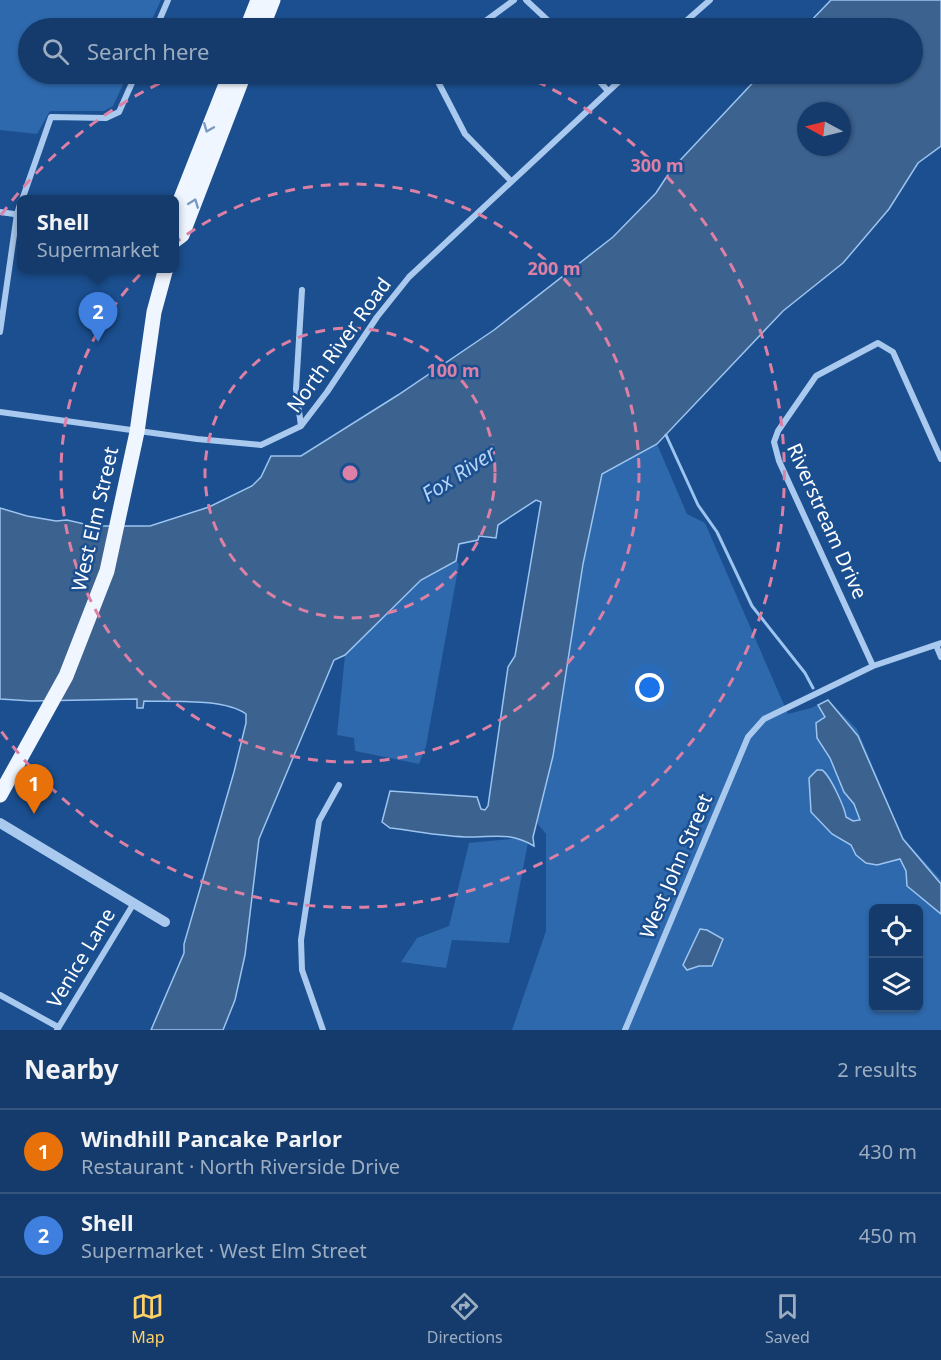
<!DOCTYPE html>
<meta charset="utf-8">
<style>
:root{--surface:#143b6b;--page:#1d4271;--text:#f1f3f6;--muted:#9dadc1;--line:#33557e;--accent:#ffd166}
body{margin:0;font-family:"Noto Sans",sans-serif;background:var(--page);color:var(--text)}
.controls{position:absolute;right:18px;bottom:18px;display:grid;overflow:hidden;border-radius:9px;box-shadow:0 2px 4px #0004}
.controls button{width:54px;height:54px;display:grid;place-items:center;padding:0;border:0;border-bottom:2px solid var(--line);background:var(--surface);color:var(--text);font:30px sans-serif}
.compass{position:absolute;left:797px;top:102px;width:54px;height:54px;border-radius:50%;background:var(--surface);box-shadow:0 2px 4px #0004;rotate:277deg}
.you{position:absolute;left:650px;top:688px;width:21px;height:21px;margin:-15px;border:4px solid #fff;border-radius:50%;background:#1a73e8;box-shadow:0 0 0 9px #1a73e833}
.badge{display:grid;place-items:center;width:39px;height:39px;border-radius:50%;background:var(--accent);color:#fff;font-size:20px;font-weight:700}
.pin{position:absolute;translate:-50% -50px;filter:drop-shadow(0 2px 3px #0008)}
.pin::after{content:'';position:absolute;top:32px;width:21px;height:18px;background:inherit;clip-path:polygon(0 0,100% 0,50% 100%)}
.popup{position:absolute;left:17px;top:195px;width:162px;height:78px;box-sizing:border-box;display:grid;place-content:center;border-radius:9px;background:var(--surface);filter:drop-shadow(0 2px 4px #0005);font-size:20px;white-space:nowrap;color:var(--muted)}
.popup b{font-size:22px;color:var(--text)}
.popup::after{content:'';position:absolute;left:50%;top:100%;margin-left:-12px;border:12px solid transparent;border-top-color:var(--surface)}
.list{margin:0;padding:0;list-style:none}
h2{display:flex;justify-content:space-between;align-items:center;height:78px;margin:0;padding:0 24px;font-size:26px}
h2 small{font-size:20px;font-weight:400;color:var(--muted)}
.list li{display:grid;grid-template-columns:39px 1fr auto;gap:18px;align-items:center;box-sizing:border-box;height:84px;padding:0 24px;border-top:2px solid var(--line)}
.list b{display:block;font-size:22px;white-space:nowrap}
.list p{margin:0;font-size:20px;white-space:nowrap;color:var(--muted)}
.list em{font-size:20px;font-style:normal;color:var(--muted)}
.icon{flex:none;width:33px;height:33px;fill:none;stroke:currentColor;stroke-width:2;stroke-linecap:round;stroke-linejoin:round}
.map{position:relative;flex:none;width:941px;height:1030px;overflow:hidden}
.search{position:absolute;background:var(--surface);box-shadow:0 2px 4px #0004;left:18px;right:18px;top:18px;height:66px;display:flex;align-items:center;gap:15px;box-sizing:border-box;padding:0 21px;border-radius:33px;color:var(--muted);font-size:22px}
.sheet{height:246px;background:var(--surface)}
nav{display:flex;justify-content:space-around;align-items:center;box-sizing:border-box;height:84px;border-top:2px solid var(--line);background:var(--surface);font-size:16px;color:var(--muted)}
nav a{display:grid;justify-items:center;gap:3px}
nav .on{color:var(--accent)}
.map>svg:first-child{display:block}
</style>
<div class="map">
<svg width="941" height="1030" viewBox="0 0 941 1030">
<rect width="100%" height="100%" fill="#1b4f8f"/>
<path fill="#2e69ad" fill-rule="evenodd" d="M0,0H161L148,28H28V74H128L113,106L104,111H50L37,134L0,130Z
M657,444L687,514L705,523L788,714L811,708L828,700L857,729L903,838L941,880V1030H512L546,931V834L537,823L553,756L583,564L602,474ZM874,908H918V1008H874Z
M456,561L459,564L426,746L419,764L355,751L354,738L337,735L345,655L421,580Z
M529,837L509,943L452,940L446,968L401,962L417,938L449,926L469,843Z"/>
<path fill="#3c6290" stroke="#9cc4f0" stroke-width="1.5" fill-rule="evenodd" d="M831,0H941V146L918,163L889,209L843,263L783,311L657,444L602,474L583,564L553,756L533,837L534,846C510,832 495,837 470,837C443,837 416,831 390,828L382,822L390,791L477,797L481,809L485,810L488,806L508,667L515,656L541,502L536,500L498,525L496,538L479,536L478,540L459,544L456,561L421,580L345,655L334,660L259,839L245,955L235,1000L223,1030H151L184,953V944L234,772L246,723V714C224,698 171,702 144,701L143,708H137V699L32,701L0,699V508L27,516L56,521L67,520L93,526H150L209,507L252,486L261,477L271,456H301L398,395L494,330L613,237L656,193L671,170L761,74H912V28H804ZM806,111H842V147H806Z
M828,700L858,736L903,839L941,884V914L907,886L906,871L900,859L877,865L866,863L856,855L851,845L832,834L811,812L809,778L817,770H822C830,775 845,808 846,817L853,821L860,820L854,804L844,792L830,758L817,738L816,723L825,717L818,705Z
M700,929L707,930L723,939L712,966H699L687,970L683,965Z"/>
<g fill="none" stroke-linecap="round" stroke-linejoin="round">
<path stroke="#9cc4f0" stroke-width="3" d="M666,435L698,505L717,532L752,606L805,673L813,688"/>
<path stroke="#a9c9ee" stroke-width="6" d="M526,0L556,28
M156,28L168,0
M476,28L514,0
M678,28L710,0
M434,74L465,134L510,180
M593,74L608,91
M22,200L51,117L106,118L119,112L136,74
M0,212L21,215
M0,332L17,214L21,201
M0,412L197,439L261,445L301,426L327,392L377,317L409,277L627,74
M301,426L296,389L302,290
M936,645L941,657
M873,666L779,461L774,442L778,431L816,376L878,343L893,352L941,459
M0,995L58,1027
M57,1030L134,903
M323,1030L302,970L301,940L319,821L339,785
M625,1030L748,737L764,719L873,666L941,643"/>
<path stroke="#a9c9ee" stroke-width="10" d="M0,823L165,922"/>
<path stroke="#f0f6ff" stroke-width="15" d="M247,28L258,0
M262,28L273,0
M174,216L230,74
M174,241L182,235L244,74
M0,795L66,676L107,571L137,432L154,312L166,268"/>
</g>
<defs><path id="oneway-chevron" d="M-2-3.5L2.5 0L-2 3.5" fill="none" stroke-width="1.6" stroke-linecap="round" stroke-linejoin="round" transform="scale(1.5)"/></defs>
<g stroke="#7b9ac1">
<use href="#oneway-chevron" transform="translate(208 128) rotate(112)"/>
<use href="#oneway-chevron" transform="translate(194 203) rotate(-69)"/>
</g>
<g fill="none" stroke="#dd80a5" stroke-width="3" stroke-dasharray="10 8">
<circle cx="350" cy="473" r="145"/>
<circle cx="350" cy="473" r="289"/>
<path d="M1 215A434 434 0 0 1 180 74M520 74A434 434 0 1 1 1 731"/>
</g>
<g text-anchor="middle" stroke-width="5" stroke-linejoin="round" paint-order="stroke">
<g font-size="20" fill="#fff" stroke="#1b4f8f">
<text transform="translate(339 345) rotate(-54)" y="7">North River Road</text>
<text transform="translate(95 519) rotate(-77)" y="7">West Elm Street</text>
<text transform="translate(827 521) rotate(66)" y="7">Riverstream Drive</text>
<text transform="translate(676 866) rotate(-67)" y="7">West John Street</text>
<text transform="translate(81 958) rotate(-59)" y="7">Venice Lane</text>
</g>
<g font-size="21" font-style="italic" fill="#b5d3f5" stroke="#1b4f8f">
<text transform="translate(459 474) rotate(-33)" y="7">Fox River</text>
</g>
</g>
<circle cx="350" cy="473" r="9" fill="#dd80a5" stroke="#1b4f8f" stroke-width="3"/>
<g font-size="18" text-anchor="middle" font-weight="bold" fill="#dd80a5" stroke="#1b4f8f" stroke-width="5" stroke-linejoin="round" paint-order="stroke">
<text x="657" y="172">300 m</text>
<text x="554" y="275">200 m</text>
<text x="453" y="377">100 m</text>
</g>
</svg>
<div class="controls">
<button><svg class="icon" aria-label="locate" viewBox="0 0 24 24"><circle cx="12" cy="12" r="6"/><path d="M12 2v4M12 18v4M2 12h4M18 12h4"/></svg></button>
<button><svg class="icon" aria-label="layers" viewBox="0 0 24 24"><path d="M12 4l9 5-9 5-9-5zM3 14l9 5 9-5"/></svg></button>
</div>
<svg class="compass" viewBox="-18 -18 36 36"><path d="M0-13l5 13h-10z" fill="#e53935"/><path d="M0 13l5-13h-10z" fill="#9dadc1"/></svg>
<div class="you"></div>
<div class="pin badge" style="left:34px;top:814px;background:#e8710a">1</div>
<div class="pin badge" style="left:98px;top:342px;background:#3f7fe0">2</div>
<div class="popup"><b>Shell</b>Supermarket</div>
<div class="search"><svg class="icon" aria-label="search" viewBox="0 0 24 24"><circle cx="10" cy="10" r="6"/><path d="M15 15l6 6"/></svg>Search here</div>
</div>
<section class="sheet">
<h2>Nearby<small>2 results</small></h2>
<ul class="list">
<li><span class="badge" style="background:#e8710a">1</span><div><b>Windhill Pancake Parlor</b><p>Restaurant · North Riverside Drive</p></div><em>430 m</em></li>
<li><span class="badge" style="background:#3f7fe0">2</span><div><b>Shell</b><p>Supermarket · West Elm Street</p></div><em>450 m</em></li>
</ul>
</section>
<nav>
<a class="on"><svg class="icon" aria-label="map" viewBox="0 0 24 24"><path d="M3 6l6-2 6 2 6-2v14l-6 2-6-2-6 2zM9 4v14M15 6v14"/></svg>Map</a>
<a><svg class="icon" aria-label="directions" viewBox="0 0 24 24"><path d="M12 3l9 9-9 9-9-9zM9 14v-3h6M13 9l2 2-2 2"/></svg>Directions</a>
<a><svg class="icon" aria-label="saved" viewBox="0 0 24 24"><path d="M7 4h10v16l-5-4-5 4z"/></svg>Saved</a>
</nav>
